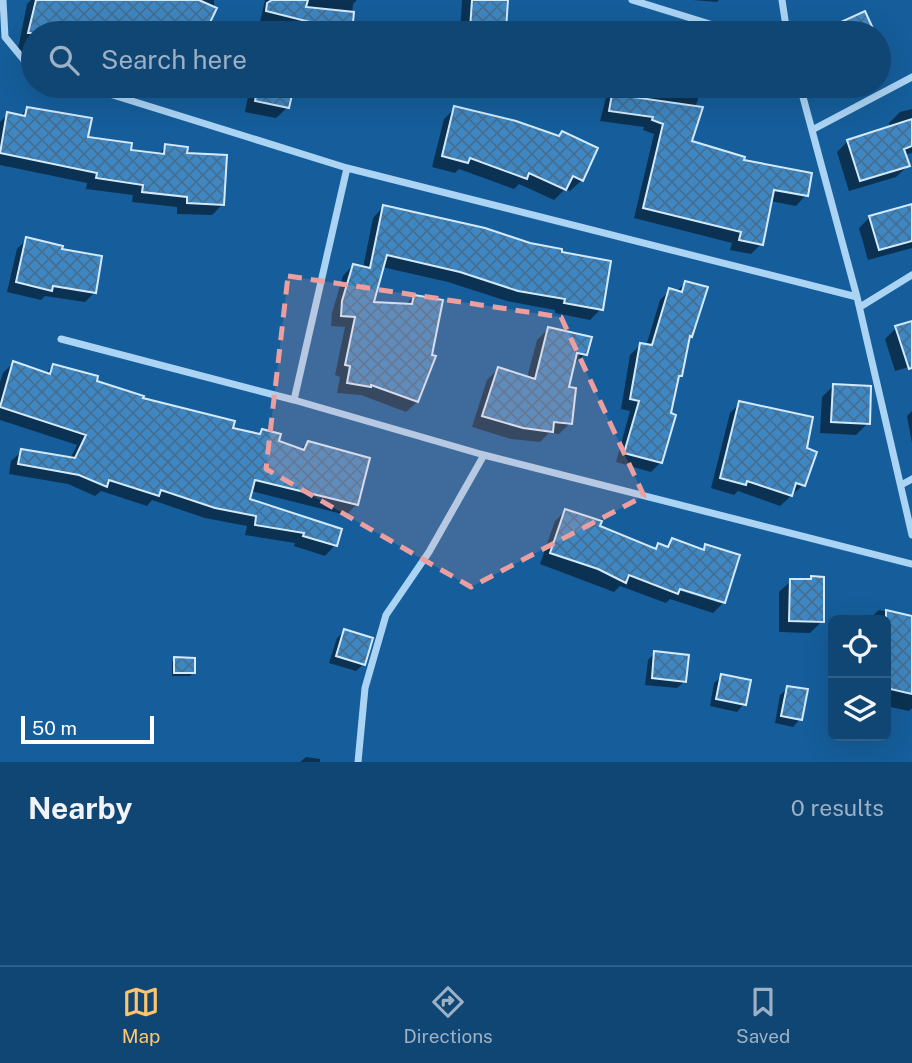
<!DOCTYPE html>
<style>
:root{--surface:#104674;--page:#194d79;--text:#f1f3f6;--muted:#9cb1c5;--line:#305e86;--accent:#ffc56d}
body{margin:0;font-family:"Public Sans",sans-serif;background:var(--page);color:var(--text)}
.controls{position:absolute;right:21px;bottom:21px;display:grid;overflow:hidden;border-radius:10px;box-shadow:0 7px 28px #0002}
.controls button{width:63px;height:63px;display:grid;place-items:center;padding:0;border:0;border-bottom:2px solid var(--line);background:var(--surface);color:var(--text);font:35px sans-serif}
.scale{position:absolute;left:21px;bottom:18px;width:133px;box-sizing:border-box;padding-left:7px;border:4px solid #fff;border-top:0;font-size:19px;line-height:24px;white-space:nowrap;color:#fff;-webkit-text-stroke:5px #155e9b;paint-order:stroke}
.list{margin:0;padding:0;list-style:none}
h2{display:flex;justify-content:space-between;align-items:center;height:91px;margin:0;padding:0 28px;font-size:30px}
h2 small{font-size:23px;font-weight:400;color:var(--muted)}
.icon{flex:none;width:38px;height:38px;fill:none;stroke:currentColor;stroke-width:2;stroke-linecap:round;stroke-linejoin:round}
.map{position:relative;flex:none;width:912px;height:762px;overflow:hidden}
.search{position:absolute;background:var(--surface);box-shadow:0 7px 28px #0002;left:21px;right:21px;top:21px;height:77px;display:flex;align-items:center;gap:18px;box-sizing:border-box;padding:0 24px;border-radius:38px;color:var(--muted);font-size:26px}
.sheet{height:203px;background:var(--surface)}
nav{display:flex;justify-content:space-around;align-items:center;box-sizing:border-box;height:98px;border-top:2px solid var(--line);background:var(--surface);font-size:19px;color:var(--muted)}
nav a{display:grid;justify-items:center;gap:4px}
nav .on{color:var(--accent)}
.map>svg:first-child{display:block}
</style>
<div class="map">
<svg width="912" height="762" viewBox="0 0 912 762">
<defs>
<pattern id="building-cross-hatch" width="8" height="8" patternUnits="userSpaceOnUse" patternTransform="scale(1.75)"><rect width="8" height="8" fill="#3e87c2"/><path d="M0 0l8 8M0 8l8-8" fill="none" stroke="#446f93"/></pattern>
</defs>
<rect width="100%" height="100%" fill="#155e9b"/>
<path fill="#0007" fill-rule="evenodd" d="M31,0H214V9L203,33H33V58L17,54L27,4Z
M265,0H357L353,4L350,33H305L260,22Z
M462,0H506L505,29L501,33H460Z
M693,0H719L717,2Z
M631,28L648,33H626Z
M152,86H183L174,95Z
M250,86H292L288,107L276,118L245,112Z
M609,86H702L696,105L701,107L689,142L742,161L806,195L796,206L770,201L761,244L751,254L730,250L732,243L634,218L654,134L643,130L644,127L600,121Z
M455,108L582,180L570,191L565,189L554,200L519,184L514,189L459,169L455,173L432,167L444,119Z
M27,109L86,138L129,151L158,155L166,146L185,154L222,205L212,215L177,214V207L132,202L133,195L86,189L87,183L0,165V122L8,114L20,116Z
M912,109V153L904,155L908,166L896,177L849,191L837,152L848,141L890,128L889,123L900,112Z
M912,206V248L868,260L859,228L870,217Z
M383,207L601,309L590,320L555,313V310L507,301L448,282L382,267L372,304L405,305L414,296L417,402L406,412L361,395L337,393L340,377L335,375L345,327L331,326L332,313L343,276L353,265L363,268L373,218Z
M27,239L95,292L85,302L45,296L41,300L7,292L17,249Z
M686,282L691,336L687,339L681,376L677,380L661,462L651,472L616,462L630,411L621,409L630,355L640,345L646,346L660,300L670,290L676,292Z
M912,323V366L895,371L885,339L896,328Z
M548,329L586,354L572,365L567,389L570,423L559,434L549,433L540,442L511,439L472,427L487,380L498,369L527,378L537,340Z
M13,363L45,374L53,366L141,400L231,429L258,436L262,431L277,442L300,450L308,442L356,505L346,515L251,491L248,500L340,530L335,545L325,556L294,546L295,543L245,535L247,526L205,518L152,500L147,506L101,491L95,496L68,484L9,474L11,461L22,451L70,459L77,445L0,420V382L3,373Z
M833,386L868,423L856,435L820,433L822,397Z
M740,403L805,450L803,485L780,506L738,491L734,495L711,488L730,413Z
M912,411V443L907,416Z
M565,511L654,550L659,546L664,548L672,540L701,551L706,546L724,602L713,613L670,599L666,603L620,586L614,592L540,564L555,521ZM672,585L720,600V603L671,588Z
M791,581L822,621L810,633L779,632V592Z
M879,610L912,618V708L909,711L886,706V620H868Z
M344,631L364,664L356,671L329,663L337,638Z
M655,653L685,681L677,688L645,685L648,660Z
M175,659L193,673L190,676H172V662Z
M722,676L744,704L737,712L710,706L714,683Z
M788,688L800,719L793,727L775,723L780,695Z
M306,757L320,759V762H300Z"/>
<path fill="url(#building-cross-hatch)" stroke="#d3eafd" stroke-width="2" d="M36,0H199L217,8L205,33H28Z
M272,0H308L306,7L354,12L352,33L317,32L318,24L266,11L267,3Z
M472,0H508L506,30L470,29Z
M865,11L875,33H817Z
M258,86H294L289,108L255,101Z
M612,94L703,107L692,141L745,157L744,160L812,173L808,196L774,190L763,245L739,240L741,232L643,208L663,124L652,120L653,117L609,111Z
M454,106L516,121L559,136L562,131L598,148L583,181L573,176L566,190L529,173L527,179L470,158L468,163L442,156Z
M27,107L92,118L88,137L132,143L131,150L164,154L165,144L188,147L187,153L227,155L224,205L187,203V197L142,192L143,185L96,178L97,173L0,153L7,112L25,116Z
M912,119V146L904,149L910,166L860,181L847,140Z
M912,204V241L879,250L869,216Z
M383,205L485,228L530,243L562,249V252L611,261L603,310L564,303L565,299L518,291L460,272L387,255L374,302L412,304L414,295L443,300L432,355L436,356L418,402L371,385V387L347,383L350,366L345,365L355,317L341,316L342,301L353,264L370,268Z
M26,237L63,246L62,249L102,256L96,293L53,286L52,291L16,282Z
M685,281L708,287L692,337L690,336L682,376H679L671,413L676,415L662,463L624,453L639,401L630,399L640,343L652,345L669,288L682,292Z
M912,321V368L909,369L895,326Z
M548,327L592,337L587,355L577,353L569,387L576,388L572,424L554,422L553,432L523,428L482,416L498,367L535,379Z
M13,361L50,374L53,364L98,376L97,381L144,396L143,398L235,421L233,428L260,434L262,429L281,434L279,441L304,450L308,441L370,458L358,505L255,480L250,499L342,529L337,546L303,536L304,533L255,525L256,516L215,508L161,490L159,496L109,480L107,487L79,475L18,464L21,449L75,458L86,435L0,407Z
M833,384L871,386L870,424L831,422Z
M739,401L813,417L807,448L817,452L805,486L796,483L792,496L747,481L746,485L720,478Z
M565,509L602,521L600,526L656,549L658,543L668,547L672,538L704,550L705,544L740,555L725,603L680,589L678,594L629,575L626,583L598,569L550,553Z
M811,576L824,577V622L789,621L790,579H811Z
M886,610L912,616V694L886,688Z
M344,629L373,638L365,665L336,656Z
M654,651L689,655L686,682L652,678Z
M174,657L195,658V673H174Z
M721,674L751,680L746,705L716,699Z
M787,686L808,689L802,720L781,716Z"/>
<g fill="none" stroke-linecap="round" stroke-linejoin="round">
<path stroke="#abd3f3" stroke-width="7" d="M3,0L5,37L33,71
M632,0L739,33
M782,0L787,33
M84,86L347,168L857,297
M800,86L857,297L912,535
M812,130L912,77
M860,307L912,275
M61,339L294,400L484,455L912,564
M294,400L347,168
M901,485L912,479
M358,762L365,688L386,615L429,552L484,455"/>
</g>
<path fill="#ed9e9e" fill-opacity="0.2" stroke="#ed9e9e" stroke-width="5" stroke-dasharray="14 9" stroke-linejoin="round" d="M288,276L561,317L644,496L471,587L266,469Z"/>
</svg>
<div class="controls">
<button><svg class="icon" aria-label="locate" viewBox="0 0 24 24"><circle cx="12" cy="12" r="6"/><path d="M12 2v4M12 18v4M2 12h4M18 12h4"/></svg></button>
<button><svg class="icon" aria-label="layers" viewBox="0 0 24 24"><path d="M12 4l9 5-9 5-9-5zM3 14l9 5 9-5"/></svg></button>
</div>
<div class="scale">50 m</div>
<div class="search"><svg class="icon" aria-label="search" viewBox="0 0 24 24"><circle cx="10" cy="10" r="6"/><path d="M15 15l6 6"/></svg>Search here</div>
</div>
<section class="sheet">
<h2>Nearby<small>0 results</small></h2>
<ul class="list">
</ul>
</section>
<nav>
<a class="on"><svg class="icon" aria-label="map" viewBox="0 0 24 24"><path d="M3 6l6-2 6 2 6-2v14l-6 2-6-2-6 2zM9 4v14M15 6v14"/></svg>Map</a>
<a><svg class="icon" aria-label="directions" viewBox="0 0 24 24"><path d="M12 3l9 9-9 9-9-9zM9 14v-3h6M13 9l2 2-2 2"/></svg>Directions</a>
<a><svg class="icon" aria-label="saved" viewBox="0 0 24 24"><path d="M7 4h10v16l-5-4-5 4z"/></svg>Saved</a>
</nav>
